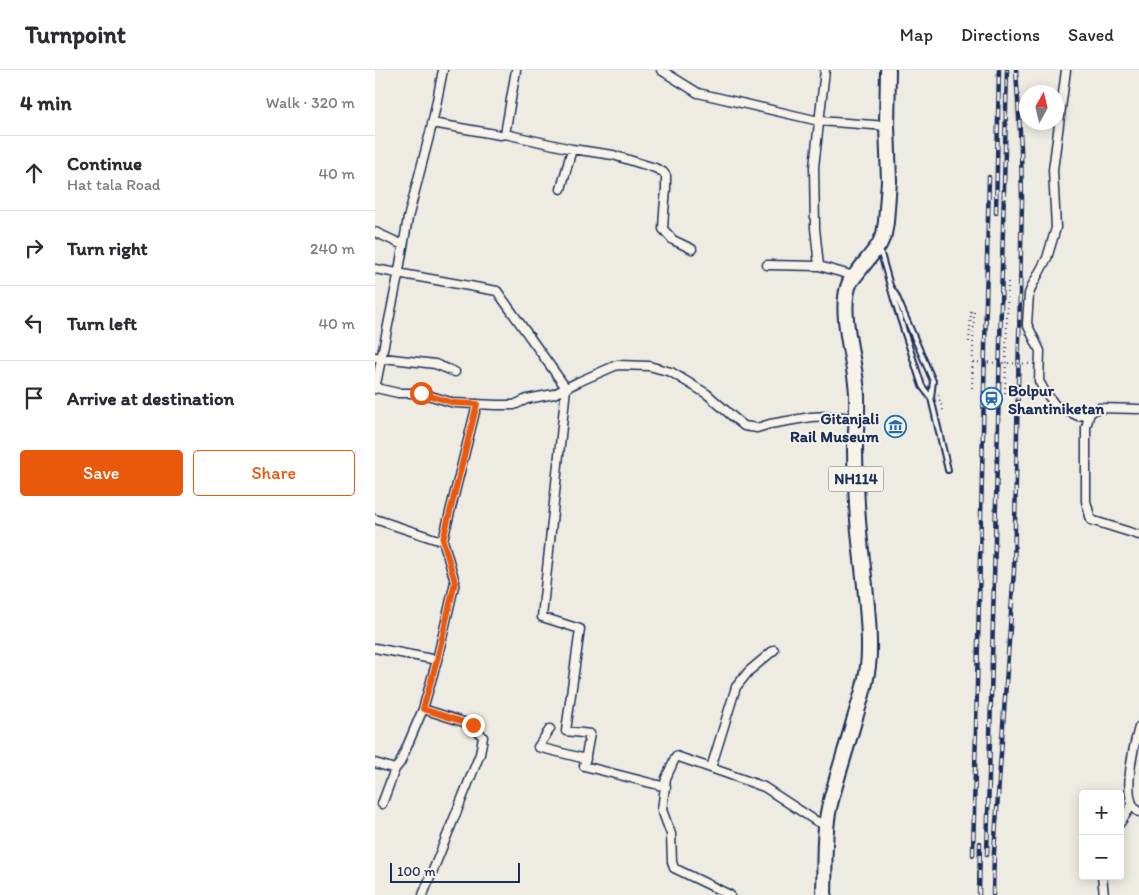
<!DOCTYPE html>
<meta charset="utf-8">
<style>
:root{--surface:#fff;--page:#f2f2f3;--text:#2b2b33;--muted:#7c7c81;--line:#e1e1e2;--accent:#ea580c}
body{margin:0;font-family:Itim,sans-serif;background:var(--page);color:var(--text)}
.controls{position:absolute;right:15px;bottom:15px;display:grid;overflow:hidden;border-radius:5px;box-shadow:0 2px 12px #0003}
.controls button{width:45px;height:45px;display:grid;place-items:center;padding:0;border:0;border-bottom:1px solid var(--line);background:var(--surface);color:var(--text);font:25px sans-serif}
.compass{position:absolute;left:644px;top:15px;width:45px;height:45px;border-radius:50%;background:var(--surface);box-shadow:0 2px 12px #0003;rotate:8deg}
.scale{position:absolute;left:15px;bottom:12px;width:130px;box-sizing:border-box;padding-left:5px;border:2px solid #1b2f5e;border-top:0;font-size:14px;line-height:18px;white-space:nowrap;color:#1b2f5e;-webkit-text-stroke:4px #f7f3e8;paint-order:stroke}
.stop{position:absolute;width:15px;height:15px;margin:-11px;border:4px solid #ea580c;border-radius:50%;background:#fff}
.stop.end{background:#ea580c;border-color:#fff;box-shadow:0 1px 5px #0008}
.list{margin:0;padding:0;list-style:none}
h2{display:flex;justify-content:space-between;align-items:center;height:65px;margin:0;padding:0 20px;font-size:21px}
h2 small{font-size:16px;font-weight:400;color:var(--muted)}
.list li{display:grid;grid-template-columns:32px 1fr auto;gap:15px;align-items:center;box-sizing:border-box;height:75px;padding:0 20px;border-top:1px solid var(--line)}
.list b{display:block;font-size:19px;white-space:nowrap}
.list p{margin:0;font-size:16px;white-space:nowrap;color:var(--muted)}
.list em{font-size:16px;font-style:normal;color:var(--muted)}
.actions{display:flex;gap:10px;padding:15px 20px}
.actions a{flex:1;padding:11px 0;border:1px solid var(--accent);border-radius:5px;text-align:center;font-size:18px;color:var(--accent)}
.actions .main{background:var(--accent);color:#fff}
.icon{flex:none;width:28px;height:28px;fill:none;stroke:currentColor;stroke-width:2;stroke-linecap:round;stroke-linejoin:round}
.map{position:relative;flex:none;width:764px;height:825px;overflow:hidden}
header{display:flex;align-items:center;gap:30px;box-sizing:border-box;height:70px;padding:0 25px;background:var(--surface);border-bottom:1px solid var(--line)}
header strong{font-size:24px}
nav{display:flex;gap:28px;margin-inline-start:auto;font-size:18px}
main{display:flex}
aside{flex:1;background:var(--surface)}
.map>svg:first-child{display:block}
</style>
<header>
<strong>Turnpoint</strong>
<nav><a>Map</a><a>Directions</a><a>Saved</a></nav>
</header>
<main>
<aside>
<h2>4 min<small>Walk · 320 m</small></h2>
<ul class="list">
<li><svg class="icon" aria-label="ahead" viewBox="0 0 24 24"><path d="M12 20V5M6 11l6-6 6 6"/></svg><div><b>Continue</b><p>Hat tala Road</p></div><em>40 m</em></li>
<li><svg class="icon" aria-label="right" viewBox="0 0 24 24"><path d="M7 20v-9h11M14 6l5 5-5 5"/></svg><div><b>Turn right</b></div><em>240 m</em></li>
<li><svg class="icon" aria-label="left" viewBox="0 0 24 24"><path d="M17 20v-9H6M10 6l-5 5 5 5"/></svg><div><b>Turn left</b></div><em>40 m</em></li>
<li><svg class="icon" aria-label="arrive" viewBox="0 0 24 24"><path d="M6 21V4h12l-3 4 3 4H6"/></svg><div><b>Arrive at destination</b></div></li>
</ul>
<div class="actions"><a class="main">Save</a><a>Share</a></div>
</aside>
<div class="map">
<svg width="764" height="825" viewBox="0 0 764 825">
<rect width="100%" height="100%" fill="#eeebe2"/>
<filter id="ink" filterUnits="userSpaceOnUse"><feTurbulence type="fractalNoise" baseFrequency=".02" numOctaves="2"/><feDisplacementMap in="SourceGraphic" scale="10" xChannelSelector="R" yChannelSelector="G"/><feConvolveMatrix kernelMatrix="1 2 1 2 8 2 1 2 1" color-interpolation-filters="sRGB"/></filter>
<g filter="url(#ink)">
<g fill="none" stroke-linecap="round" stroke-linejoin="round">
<defs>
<path id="service" d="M505,180L519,230L547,316L556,328
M515,216L521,225L558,311L556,328L573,400"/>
<path id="minor" d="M286,0L323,23L444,51L512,56
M691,0L678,100L681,158L672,188L657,216L654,224L652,254L665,281L664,311L669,320L680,335L703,346L715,343
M57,53L125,65L130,64L197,79L238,85L280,98L288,102L291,106V119L289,142L288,159L298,170L317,179
M130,64L141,0
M186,119L197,79
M0,162L28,175
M392,195L444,196L479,206
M444,196L440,158L439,97L450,0
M0,199L122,221L191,318L167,547L205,559L191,661L215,664L209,696L291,717
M0,287L60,294L80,302
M1,318L23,323H46L79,333L121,335H139L152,329L179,324L203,312L242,295L274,296L296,302L332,324L357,346L369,356L382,358L395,354L436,347L453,346L482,348
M0,319L23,206L33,148L57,55L68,0
M764,339L723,338L715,343L711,357V431L716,450L764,465
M0,449L60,469L68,470
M0,578L62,590
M764,657C759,675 745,731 764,742
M175,659L163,677L211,689
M0,693L20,699
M336,698L361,617L374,601L399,580
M7,734L20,699L25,693L48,639L62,590L80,512L68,470L102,334
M745,753L757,735
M727,806L729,825
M48,825L105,684L108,667L98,655L48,639
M355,825L299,798L297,792L296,764L287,740L291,708L301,686L353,704L389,717L441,751L451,755"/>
<path id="trunk" d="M449,825C450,796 448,766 454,738C461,709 471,680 479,651C486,628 494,605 494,581C495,532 484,483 482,434C481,415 480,396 480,377C481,356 484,334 481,313C478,285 463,237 475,212L504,175L509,164L511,152L514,111L512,56L513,0"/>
</defs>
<use href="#service" stroke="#1b2f5e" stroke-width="8"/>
<use href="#minor" stroke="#1b2f5e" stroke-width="11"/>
<use href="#trunk" stroke="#1b2f5e" stroke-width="18"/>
<path stroke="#1b2f5e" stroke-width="2" stroke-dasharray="1 4" stroke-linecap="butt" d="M594,272L596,241H599L597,319
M630,323L633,212
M563,325L569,343"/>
<use href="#service" stroke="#f7f3e8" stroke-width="4"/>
<use href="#minor" stroke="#f7f3e8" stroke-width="8"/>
<use href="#trunk" stroke="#f7f3e8" stroke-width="14"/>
<defs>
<path id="rail" d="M621,143L624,0
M598,785L614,107
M612,785L632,0
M604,825L605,773
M618,825L619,782L639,501L647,131L646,78L641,0"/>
</defs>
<use href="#rail" stroke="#1b2f5e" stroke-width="4.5"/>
<use href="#rail" stroke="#f7f3e8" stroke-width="2.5" stroke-dasharray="8" stroke-linecap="butt"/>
<path stroke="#1b2f5e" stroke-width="2" stroke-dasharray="1 4" stroke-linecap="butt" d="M598,292L661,294"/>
</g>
</g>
<g fill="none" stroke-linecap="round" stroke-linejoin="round" filter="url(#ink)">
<path stroke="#ea580c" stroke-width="6" d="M46,323L79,333L102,334L68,470L80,512L62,590L48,639L98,655"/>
</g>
<defs>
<symbol id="station-ring" viewBox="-11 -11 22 22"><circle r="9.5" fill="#f7f3e8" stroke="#1f6fb2" stroke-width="1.5"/><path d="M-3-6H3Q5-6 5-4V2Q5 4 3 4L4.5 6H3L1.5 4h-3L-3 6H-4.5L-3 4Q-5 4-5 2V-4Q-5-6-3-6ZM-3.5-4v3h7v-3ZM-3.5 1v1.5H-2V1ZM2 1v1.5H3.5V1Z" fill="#1f6fb2"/></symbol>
<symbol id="museum-ring" viewBox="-11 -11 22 22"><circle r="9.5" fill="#f7f3e8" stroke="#1f6fb2" stroke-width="1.5"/><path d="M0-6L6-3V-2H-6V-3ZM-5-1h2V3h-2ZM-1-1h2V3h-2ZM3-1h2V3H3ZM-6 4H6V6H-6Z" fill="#1f6fb2"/></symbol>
</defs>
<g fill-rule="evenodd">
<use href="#station-ring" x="604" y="316" width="25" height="25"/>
<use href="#museum-ring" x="508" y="344" width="25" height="25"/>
</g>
<g text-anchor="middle" stroke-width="4" stroke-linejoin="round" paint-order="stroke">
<rect fill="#f7f3e8" stroke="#5d6a87" stroke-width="1" x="453.5" y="396.5" width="55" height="25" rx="4"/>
<g font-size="15" font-weight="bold" fill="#1b2f5e">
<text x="481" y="414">NH114</text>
</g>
<g font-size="16" font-weight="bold" fill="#1b2f5e" stroke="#f7f3e8" text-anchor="start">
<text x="633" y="326">Bolpur<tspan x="633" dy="18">Shantiniketan</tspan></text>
<text x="504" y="354" text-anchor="end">Gitanjali<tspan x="504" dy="18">Rail Museum</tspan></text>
</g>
</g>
</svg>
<div class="controls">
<button>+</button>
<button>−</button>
</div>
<svg class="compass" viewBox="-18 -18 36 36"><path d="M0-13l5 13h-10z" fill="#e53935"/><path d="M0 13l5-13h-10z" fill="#7c7c81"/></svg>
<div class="scale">100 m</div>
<div class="stop" style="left:46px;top:323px"></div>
<div class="stop end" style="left:98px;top:655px"></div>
</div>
</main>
